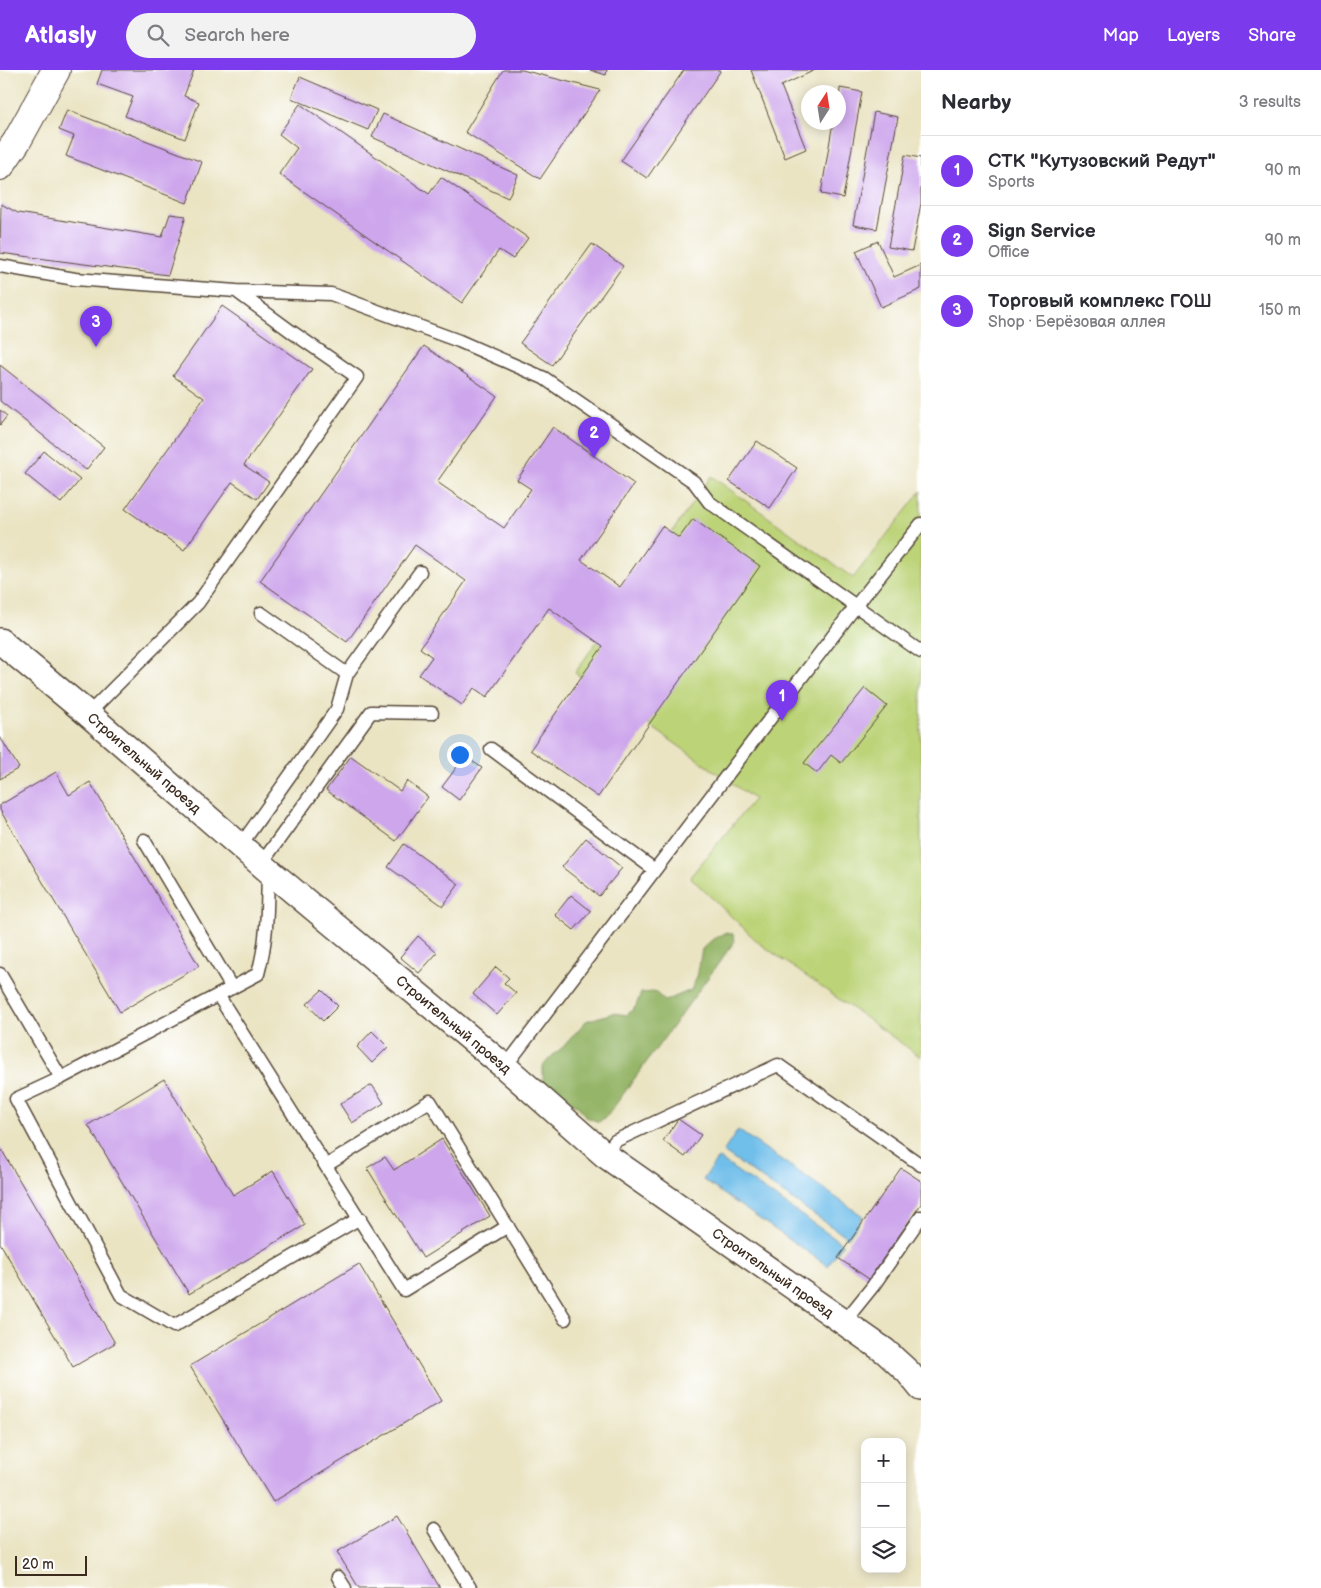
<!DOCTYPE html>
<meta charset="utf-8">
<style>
:root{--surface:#fff;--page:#f2f2f3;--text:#2b2b33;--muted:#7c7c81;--line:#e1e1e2;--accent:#7c3aed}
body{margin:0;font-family:"Balsamiq Sans",sans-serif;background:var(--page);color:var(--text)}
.controls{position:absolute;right:15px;bottom:15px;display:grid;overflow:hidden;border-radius:10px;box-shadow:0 2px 12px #0003}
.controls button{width:45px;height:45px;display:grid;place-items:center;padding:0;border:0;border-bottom:1px solid var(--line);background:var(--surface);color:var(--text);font:25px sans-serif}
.compass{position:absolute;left:801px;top:15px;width:45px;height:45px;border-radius:50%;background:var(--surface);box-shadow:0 2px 12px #0003;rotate:12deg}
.scale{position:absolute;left:15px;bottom:12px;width:72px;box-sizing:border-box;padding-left:5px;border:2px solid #3b2a1e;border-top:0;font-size:14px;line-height:18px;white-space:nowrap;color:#3b2a1e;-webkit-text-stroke:4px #fff;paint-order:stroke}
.you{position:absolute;left:459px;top:684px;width:18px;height:18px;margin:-12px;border:4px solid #fff;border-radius:50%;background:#1a73e8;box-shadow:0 0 0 8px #1a73e833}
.badge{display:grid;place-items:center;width:32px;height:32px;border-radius:50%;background:var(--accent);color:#fff;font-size:16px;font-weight:700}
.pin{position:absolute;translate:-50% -41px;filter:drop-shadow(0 1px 2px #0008)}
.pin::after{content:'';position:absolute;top:26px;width:18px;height:15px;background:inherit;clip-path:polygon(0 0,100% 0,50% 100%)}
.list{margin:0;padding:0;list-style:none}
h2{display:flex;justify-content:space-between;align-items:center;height:65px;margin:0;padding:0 20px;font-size:21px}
h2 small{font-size:16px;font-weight:400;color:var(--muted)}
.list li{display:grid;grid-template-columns:32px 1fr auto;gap:15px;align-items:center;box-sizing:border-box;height:70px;padding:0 20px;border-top:1px solid var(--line)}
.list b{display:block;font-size:19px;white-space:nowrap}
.list p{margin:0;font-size:16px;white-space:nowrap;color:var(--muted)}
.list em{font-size:16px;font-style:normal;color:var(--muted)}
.icon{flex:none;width:28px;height:28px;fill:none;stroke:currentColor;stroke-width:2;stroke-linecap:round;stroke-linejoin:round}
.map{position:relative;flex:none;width:921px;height:1518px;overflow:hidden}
header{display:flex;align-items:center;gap:30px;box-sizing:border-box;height:70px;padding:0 25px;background:var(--accent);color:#fff}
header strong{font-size:24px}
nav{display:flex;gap:28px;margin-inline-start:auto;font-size:18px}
.search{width:350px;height:45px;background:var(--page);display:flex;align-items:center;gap:12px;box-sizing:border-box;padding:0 18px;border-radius:28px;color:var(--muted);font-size:19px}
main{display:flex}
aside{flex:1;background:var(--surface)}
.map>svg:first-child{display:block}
</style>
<header>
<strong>Atlasly</strong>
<div class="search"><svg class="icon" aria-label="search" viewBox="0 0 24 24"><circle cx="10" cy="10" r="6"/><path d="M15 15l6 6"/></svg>Search here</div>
<nav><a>Map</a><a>Layers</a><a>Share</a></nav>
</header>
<main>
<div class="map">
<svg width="921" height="1518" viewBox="0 0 921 1518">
<rect width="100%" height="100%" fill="#fff"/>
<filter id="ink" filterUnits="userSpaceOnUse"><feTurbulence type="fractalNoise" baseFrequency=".02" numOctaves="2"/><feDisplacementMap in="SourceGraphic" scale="10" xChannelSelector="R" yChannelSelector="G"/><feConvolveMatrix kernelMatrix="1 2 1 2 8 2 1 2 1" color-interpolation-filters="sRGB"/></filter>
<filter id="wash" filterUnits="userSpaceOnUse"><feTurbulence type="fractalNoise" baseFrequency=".0096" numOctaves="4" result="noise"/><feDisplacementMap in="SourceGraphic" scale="20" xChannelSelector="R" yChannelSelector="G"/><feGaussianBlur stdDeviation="1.12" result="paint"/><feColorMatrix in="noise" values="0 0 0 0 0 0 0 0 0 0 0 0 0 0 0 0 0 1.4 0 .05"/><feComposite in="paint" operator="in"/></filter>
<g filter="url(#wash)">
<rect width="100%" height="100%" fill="#eae4c3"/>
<path fill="#bcd377" stroke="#7c7e4a" d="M711,406L853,508L921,421V987L759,873L690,807L754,729L575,603Z"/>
<path fill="#95b568" stroke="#687043" d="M725,863L733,864L734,872L608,1045L599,1052L586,1047L578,1036L567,1028L554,1021L543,1011V996L552,986L563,977L586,951L613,943L627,945L636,936L641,923L655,922L665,931L691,920L697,907L702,879L713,869Z"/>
<path fill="#6fbeea" stroke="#557484" d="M738,1060L863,1146L848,1168L723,1082Z
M718,1088L843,1174L828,1196L703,1110Z"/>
<g id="blocks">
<path fill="#cda6ec" d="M102,0H194L184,26L199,32L185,69L125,46L133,27L97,14Z
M503,0H522L600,20L540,109L465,62Z
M590,0H607L606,5Z
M684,0H721L647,108L621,91Z
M751,0H815L781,16L806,79L785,88Z
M300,7L377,40L368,60L291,28Z
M840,18L862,22L843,128L821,124L833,52H838Z
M300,34L429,124L441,107L528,168L513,189L499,180L462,233L279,104L297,78L279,64Z
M67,40L202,92L187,133L66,86L74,66L59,60Z
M874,42L898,47L877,159L853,155Z
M383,44L518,105L508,128L372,67Z
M905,85L921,88V133L912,181L888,177Z
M1,134L18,143L162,167L170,144L186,146L168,205L0,183Z
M878,171L894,207L921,195V219L881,237L856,181Z
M592,174L623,196L552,295L520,273Z
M222,236L312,299L244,395L269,412L257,429L232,412L184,480L125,439L204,328L173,306Z
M424,276L497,326L437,412L504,458L531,419L517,410L553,357L634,414L581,490L620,517L662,456L679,468L693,449L760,496L598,727L530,680L603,576L549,538L487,627L474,618L462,635L419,605L432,587L420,578L466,511L415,475L347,572L260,511Z
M0,295L104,377L86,400L0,331Z
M0,340L7,346L0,355Z
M757,371L797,398L770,438L729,411Z
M44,381L80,410L61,433L25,404Z
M865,618L887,636L841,693L831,685L817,703L804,693Z
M0,667L19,698L0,709Z
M351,686L400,721L407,711L428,727L396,771L326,720Z
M465,686L482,698L459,730L442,717Z
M56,702L69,725L90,712L199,896L120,942L0,740V735Z
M586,768L622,798L599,826L562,797Z
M404,774L459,814L443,836L388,797Z
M571,825L591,841L574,860L555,845Z
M418,866L437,883L419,903L400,887Z
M496,897L509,908L504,913L516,923L497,945L473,924Z
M322,920L338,936L323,951L307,934Z
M372,961L388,977L372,993L357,977Z
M164,1009L233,1125L273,1101L305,1155L189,1224L88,1055Z
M372,1015L384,1033L352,1053L340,1034Z
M678,1049L701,1065L685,1087L663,1071Z
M442,1069L490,1146L423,1188L367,1098L385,1087L394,1100Z
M0,1077L115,1273L73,1297L0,1173Z
M901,1098L921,1111V1134L869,1209L838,1188Z
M359,1194L441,1331L273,1432L190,1296Z
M397,1446L440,1518H359L337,1482Z"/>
</g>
</g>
<g filter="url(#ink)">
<use href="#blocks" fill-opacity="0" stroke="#554637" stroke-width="1"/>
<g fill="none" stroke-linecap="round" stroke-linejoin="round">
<defs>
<path id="service" d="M0,196L75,209L236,221L292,262L357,307L198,533L88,644
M236,221L331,224L459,271L544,308L694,412L709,432L921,582
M261,543L347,604
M491,679L655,800
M144,770L232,918
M240,776L337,639L347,604L420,502
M261,794L371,642L432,643
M0,904L61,1008L258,904C268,867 267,838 268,800
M218,925L404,1220L508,1156
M505,997L855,537L921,454
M61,1008L16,1029L121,1225L174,1256L360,1148
M605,1085L615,1071L778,995L921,1095
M327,1095L430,1031L565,1249
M844,1252L873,1216L921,1147
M434,1459L470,1518
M338,1507L345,1518"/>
<g id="minor">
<path id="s1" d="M0,571L88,644L268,800L505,997L605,1085L885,1281L908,1302L921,1318"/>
</g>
<path id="secondary" d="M0,96L17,71L56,0"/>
</defs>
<use href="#service" stroke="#554637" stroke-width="15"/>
<use href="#minor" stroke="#554637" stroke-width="28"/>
<use href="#secondary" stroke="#554637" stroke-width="30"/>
<use href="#service" stroke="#fff" stroke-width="12"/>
<use href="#minor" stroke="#fff" stroke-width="25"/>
<use href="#secondary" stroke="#fff" stroke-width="28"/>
</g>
</g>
<g text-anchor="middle" stroke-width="4.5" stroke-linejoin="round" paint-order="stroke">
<g font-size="14" fill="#3b2a1e" stroke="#fff">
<text dy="5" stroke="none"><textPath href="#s1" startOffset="189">Строительный проезд</textPath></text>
<text dy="5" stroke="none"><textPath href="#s1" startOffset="594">Строительный проезд</textPath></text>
<text dy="5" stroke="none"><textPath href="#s1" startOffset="999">Строительный проезд</textPath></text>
</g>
</g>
</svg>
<div class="controls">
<button>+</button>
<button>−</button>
<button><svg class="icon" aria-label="layers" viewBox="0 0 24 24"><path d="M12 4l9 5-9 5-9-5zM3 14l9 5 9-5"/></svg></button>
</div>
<svg class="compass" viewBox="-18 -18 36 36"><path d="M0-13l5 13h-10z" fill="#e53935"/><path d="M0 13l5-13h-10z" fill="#7c7c81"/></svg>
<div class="scale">20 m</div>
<div class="you"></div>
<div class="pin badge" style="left:782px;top:651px">1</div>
<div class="pin badge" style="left:594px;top:388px">2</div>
<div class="pin badge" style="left:96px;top:277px">3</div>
</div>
<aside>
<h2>Nearby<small>3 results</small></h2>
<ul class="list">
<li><span class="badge">1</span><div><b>СТК &quot;Кутузовский Редут&quot;</b><p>Sports</p></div><em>90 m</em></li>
<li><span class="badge">2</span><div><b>Sign Service</b><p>Office</p></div><em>90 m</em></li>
<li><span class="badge">3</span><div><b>Торговый комплекс ГОШ</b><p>Shop · Берёзовая аллея</p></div><em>150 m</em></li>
</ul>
</aside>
</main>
